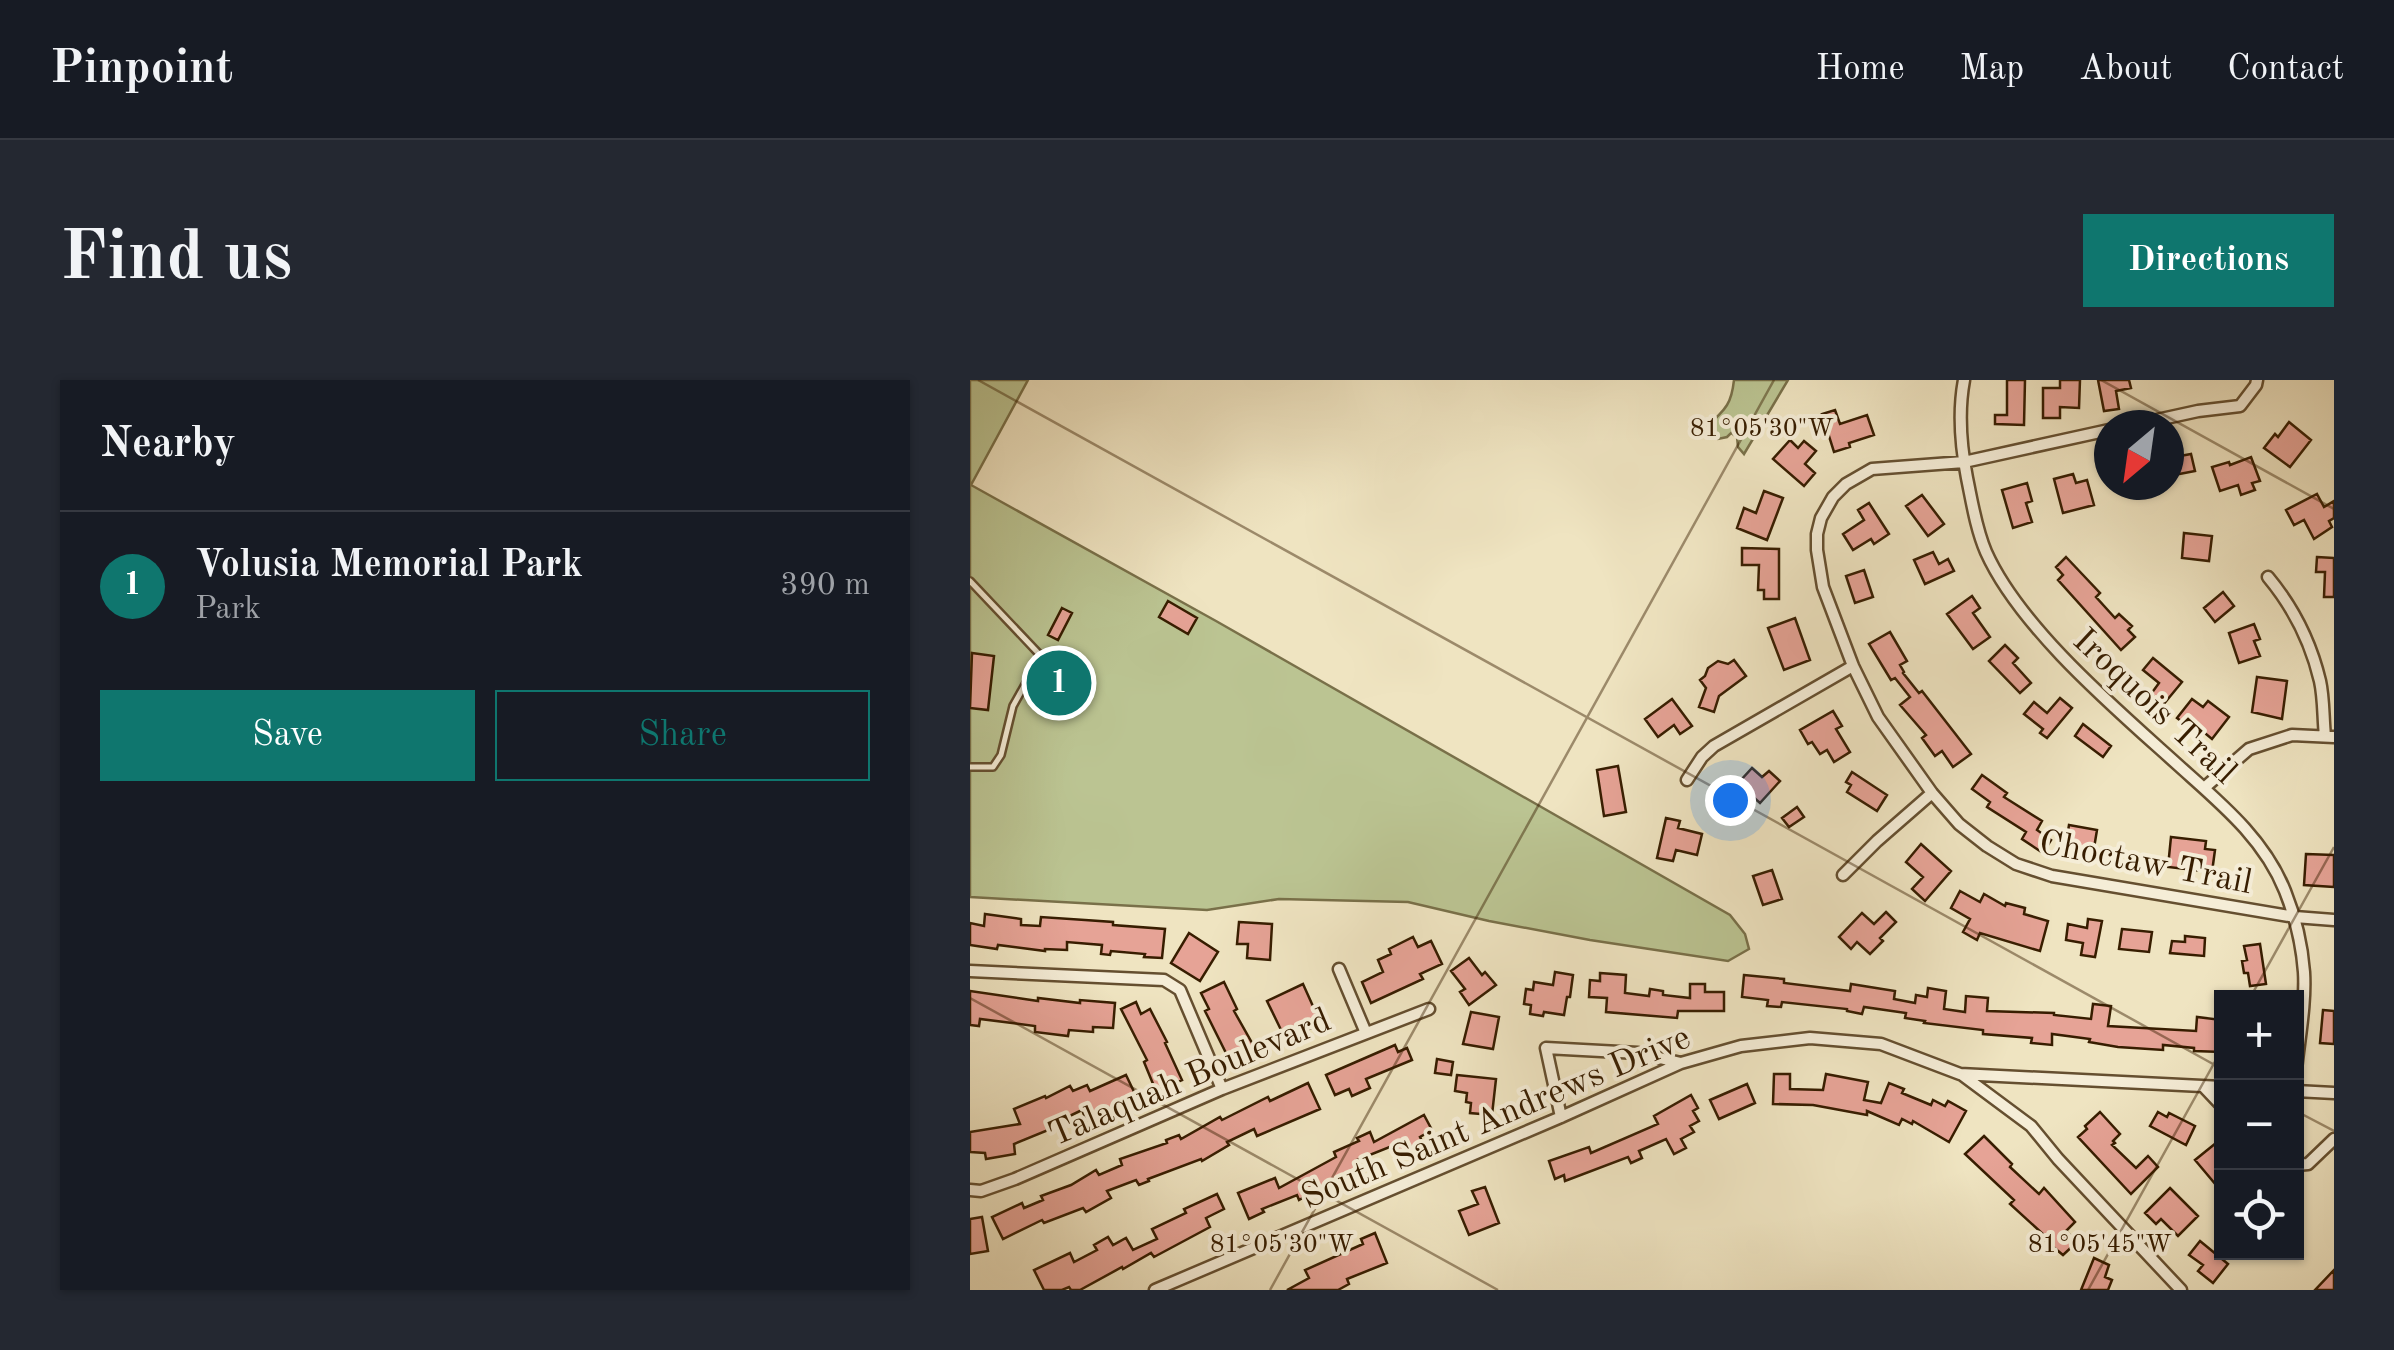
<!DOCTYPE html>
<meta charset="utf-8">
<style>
:root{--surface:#171b24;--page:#242831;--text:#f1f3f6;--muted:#9ea1a6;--line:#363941;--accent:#0f766e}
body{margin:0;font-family:"Old Standard TT",serif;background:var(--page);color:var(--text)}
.controls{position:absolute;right:30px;bottom:30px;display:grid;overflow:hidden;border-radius:0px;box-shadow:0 2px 8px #0004}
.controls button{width:90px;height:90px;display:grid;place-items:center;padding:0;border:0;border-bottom:2px solid var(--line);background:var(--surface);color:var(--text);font:50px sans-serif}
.compass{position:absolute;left:1124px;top:30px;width:90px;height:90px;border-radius:50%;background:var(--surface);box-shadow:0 2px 8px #0004;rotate:209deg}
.you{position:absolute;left:760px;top:420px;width:35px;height:35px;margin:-25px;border:8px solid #fff;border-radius:50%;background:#1a73e8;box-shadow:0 0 0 15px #1a73e833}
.badge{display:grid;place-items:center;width:65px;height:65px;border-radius:50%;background:var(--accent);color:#fff;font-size:32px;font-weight:700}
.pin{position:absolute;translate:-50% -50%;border:5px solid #fff;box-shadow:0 2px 10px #0006}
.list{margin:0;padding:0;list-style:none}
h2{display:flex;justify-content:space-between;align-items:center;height:130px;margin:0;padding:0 40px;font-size:42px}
h2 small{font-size:32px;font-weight:400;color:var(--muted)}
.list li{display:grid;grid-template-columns:65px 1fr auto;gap:30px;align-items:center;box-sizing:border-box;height:150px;padding:0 40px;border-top:2px solid var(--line)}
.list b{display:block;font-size:38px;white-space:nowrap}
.list p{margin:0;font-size:32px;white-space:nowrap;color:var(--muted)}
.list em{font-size:32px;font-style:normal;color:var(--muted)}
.actions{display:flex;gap:20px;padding:30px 40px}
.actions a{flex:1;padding:22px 0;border:2px solid var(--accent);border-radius:0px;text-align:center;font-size:35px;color:var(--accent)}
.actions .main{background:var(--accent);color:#fff}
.icon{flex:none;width:55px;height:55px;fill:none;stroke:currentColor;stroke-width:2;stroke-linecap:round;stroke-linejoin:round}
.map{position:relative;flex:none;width:1364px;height:910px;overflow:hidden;border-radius:0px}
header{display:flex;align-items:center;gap:60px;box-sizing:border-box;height:140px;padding:0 50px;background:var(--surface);border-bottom:2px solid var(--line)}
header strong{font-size:48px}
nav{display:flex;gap:55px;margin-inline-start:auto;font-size:35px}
.intro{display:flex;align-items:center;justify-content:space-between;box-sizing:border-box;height:240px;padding:0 60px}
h1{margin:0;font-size:70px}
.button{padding:25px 45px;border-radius:0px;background:var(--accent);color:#fff;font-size:35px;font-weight:700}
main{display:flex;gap:60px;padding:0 60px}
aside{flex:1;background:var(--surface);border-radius:0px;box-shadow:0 2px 8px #0004}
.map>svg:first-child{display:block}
</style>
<header>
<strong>Pinpoint</strong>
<nav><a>Home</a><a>Map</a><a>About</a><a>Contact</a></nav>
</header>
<div class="intro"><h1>Find us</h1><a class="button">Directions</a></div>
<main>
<aside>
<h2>Nearby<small></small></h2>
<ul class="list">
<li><span class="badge">1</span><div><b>Volusia Memorial Park</b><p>Park</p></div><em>390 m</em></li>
</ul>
<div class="actions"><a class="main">Save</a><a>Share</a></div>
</aside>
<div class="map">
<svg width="1364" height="910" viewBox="0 0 1364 910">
<rect width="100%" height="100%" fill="#efe4c1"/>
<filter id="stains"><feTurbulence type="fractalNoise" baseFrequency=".002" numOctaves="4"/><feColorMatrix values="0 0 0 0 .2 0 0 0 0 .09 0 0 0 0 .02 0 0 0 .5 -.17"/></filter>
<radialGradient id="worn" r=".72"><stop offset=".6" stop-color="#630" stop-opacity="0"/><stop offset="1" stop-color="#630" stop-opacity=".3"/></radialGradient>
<path fill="#bbc492" stroke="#797049" stroke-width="2.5" d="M0,0H58L1,105L246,241L760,535L775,554L779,569L758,581L620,560L519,541L438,522L309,519L237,530L0,517Z
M764,0H818L774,74L768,67L767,57L761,53L757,57L748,59L741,53C740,38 750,37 757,25C762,17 763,9 764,0Z"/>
<path fill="#e6a396" stroke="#371d00" stroke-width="2.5" d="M1037,0H1055L1054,45L1025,44V35H1037Z
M1090,0H1110L1109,28L1090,27V38H1073V8H1090Z
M1128,0H1159L1161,8L1146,11L1149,29L1134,31Z
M865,30L870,44L897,35L904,55L879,63L880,67L864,72L852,34Z
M1319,42L1341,60L1320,87L1294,68L1305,54L1308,57Z
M820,60L828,68L834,61L846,71L835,84L845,93L834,106L803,79Z
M1221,74L1225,91L1199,96V78Z
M1281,77L1290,101L1282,103L1285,110L1271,115L1268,105L1250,111L1242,87L1259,82L1260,85Z
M1103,94L1106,103L1117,100L1124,125L1093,133L1084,99Z
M1057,103L1062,121L1056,123L1062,142L1043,148L1032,110Z
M794,111L813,118L797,160L767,148L774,128L786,133Z
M1347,114L1354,127L1364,121V138L1359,141L1362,147L1344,159L1334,140L1324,145L1316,130Z
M952,115L974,144L958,156L936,126Z
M899,123L919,154L904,164L901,159L883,170L873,154L894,140L888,130Z
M1214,153L1242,156L1239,181L1212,178Z
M772,168L809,169V219H794V210H788L789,185H772Z
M963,172L969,184L978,179L984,191L955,204L944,180Z
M1096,177L1130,213L1126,217L1145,238L1149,234L1162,246L1158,250L1165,257L1151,270L1088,200L1093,195L1086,187Z
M1347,177L1364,178V217H1354L1355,192H1346Z
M894,190L903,217L885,223L876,196Z
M1253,212L1264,226L1245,242L1234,228Z
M1002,216L1010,228L1003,233L1020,257L1003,269L977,234Z
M198,221L227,238L218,254L189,237Z
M92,228L102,233L88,260L78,255Z
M825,238L840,280L814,290L798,248Z
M1284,244L1290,259L1284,261L1290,276L1269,283L1259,253Z
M920,252L937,281L930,285L934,292L933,293L949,313L952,311L1001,374L983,387L972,371L965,376L952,358L956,355L930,325L940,317L925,298L921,300L899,264Z
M1035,265L1048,278L1043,283L1061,303L1050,313L1019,281Z
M2,273L24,276L18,330L0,328Z
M1183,278L1212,302L1193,325L1181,314L1189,303L1173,290Z
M764,280L776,296L749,316L744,332L729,327L736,308L730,300L735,296L738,288L748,281L758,284Z
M1287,297L1317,301L1312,339L1282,332Z
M1090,318L1102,328L1077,358L1070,353L1073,349L1054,334L1064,322L1077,333Z
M702,319L722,346L710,354L704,345L688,357L675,339Z
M1222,319L1233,327L1238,321L1259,337L1242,359L1230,349L1227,353L1207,338Z
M863,331L872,346L866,349L880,372L864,382L857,370L850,374L842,362L838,364L830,350Z
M1113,344L1141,366L1133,377L1105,356Z
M648,386L656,432L634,436L627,390Z
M782,388L792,397L799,391L810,401L790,423L781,415L773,424L760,412Z
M882,392L917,415L907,431L877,412L881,405L876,402Z
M1012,395L1037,413L1034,417L1072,441L1067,450L1081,460L1073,473L1052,459L1056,452L1017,427L1020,422L1002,409Z
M827,427L834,437L819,447L812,438Z
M696,438L710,441L708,448L732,454L727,475L706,470L703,481L687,478Z
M1099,445L1127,450L1122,480L1094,476Z
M1201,457L1236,461L1235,469L1245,470L1242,492L1198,487Z
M951,464L981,491L955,521L942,509L953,497L936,482Z
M1336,474L1364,475V507L1334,505Z
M802,490L812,519L793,525L783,496Z
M990,511L1010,522L1014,514L1035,526L1036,523L1055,528L1054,534L1078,541L1070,571L1010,553L1007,560L993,552L1000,539L981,528Z
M916,532L926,542L910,558L913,561L900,574L887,562L881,569L869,557L892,533L904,544Z
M15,534L51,539V545L70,546L71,537L115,540L143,542V545L195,549L192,578L174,577L175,574L141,571L140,575L131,574L132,565L97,562V570L75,569V571L28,565L27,569L0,565V543L14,546Z
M1118,539L1132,541L1125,577L1111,575L1113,563L1096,560L1098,544L1117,548Z
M269,542L302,544L300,580L277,578L278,564H267Z
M1152,549L1182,552L1179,572L1149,569Z
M219,553L248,572L230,601L201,583Z
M1215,556L1235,558L1234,576L1200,573L1202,561L1215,562Z
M443,557L448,567L461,561L472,584L450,594L453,599L401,623L392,602L413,592L408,580L421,574L419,569Z
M1290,564L1296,604L1280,606L1278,593H1274L1272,581L1277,580L1274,566Z
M499,578L512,595L515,592L526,605L499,625L490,612L495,609L481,591Z
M585,592L603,595L600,617H597L594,635L574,632L573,636L560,634L561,625L554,624L556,609L563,610L564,602L583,605Z
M630,593L656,595L655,613L679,616L680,609L693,611V615L720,618V604H735V612H754V631H708L707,638L636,632L637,618L619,617L620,600L630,601Z
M774,595L814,599V603L880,611L881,604L925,611L924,619L945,623L946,615L957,617L958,608L976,611L974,629L995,632L996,616L1018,618L1017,631L1084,633V635L1121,639L1123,624L1141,626L1138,646L1226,651L1227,637L1252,640V672L1224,671V668L1193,665V670L1148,667L1119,662L1120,659L1082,654V665L1061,663L1062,658L1013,654V650L954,643L955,641L935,638L936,633L894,627L892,634L877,631V629L812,622L811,627L797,626L798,620L772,617Z
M254,602L267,629L264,631L286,670L261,683L235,631L239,629L231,613Z
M333,604L351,644L337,650L334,645L313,654L297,621Z
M0,611L68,621V618L110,623V620L145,623L143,648L123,647V652L99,650L98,656L65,652V646L10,639L9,646L0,645Z
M166,622L171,634L180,629L197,662L195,663L212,700L186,711L174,682L177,680L151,629Z
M1353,630L1364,631V664L1350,663Z
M501,632L529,637L523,669L493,664Z
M425,665L428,672L437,668L442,680L396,699L400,708L382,716L379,709L365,715L356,695Z
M467,679L483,682L481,695L465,693Z
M804,694H820V709L853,710L856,694L898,702L894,720L911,723L919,703L934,709L932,713L961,725L963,720L975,726L978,721L996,731L979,762L943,741L942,744L932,739L929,745L897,731V735L843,725L803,724Z
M156,695L166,716L130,732L132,735L117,742L112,730L87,742L88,746L44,764L45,774L16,779L15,773L0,772V752L50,744L44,729L75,716L76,718L100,706L103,711L117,705L120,711Z
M487,695L526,699L522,735L500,733L501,723L496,722L497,713L485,711Z
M338,703L350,729L287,756L284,749L257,762L259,765L232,781L231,779L178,799L179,801L169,805L166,800L137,811L141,818L116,832L113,828L74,843L72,840L33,859L22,837L52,823L54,828L73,820L71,816L101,805L126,790L129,795L152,785L150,779L197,763L196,760L209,755L211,759L250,737L252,740L298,717L300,721Z
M777,704L785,723L749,739L740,720Z
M721,715L728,728L723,731L729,741L720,746L724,752L711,759L716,768L704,774L696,759L669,771L672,778L661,783L658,777L595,801L594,795L585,799L579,781L619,767L621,773L688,744L684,736Z
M1130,732L1150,754L1143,761L1145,763L1142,765L1166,788L1178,776L1188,787L1161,814L1108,757L1117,749L1115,746Z
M1188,732L1197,737L1199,733L1225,746L1216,765L1180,746Z
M454,735L462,750L450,757L452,761L427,775L422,766L387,780L392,791L375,798L374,795L329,820L327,815L292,829L294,832L279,839L268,813L305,798L309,808L366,777L364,772L389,761L387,758L400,752L404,762Z
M1014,756L1042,784L1040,787L1069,814L1074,808L1105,842L1096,851L1107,862L1093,875L1070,856L1073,854L1040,824L1044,820L995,774Z
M1246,763L1252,770V812L1225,780Z
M515,807L529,843L499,855L489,831L508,824L502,811Z
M1200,808L1228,836L1208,856L1191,839L1186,844L1175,833Z
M247,814L254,829L236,838L240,847L184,877L181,873L153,889L152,887L110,910H101L99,907L92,910H74L64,890L100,873L104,882L127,870L124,865L138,857L143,865L156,858L163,870L187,859L182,849L216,833L214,829Z
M12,837L18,871L0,874V839Z
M405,853L417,883L377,899L379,904L368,910H317L339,898L335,890L393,864L391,859Z
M1230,861L1258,884L1243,903L1228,891L1233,885L1219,875Z
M1124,878L1139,885L1135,897L1142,900L1138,910H1111Z
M1364,890V910H1345Z"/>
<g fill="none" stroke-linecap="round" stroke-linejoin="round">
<defs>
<path id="lane" d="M0,201L71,276L43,326L31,375L23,387H0"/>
<path id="street" d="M994,0C988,32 991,67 997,98C1002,122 1006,149 1016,172C1050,248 1146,329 1208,385C1249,422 1294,458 1315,511C1325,536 1332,565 1334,592C1336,624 1329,659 1326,690
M1164,45L1228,31L1270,26L1286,5L1287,0
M1139,50L994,82L902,89L876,104L863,117L851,138L847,154V170L853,207L883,286L908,337L962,413L989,444L1017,466L1046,484L1082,496L1325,537L1364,540
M1298,197C1323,227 1341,263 1350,301C1354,319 1353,338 1355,356
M717,400L732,377L744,366L883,286
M1234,408L1279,369L1322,355L1364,357
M873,495L907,461L962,413
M369,589L396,653
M0,591L194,600L210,610L252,709
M991,694L1061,746L1088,779L1211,910
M1234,707L1252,726
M1326,711L1364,713
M591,737L576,668L668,673L711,683
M1326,785L1338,784L1364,759
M0,810L11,811L45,799L252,709L459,629
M185,910L591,737L711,683L771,666L840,658L911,664L990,694L1252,707"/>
</defs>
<use href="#lane" stroke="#654f30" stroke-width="10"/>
<use href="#street" stroke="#654f30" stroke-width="15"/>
<use href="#lane" stroke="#f5edd7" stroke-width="5"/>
<use href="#street" stroke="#f5edd7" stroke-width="10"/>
</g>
<path fill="none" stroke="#371d00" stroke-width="2.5" stroke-opacity="0.45" d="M8,0L1252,689M1131,0L1364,129M0,618L528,910M1280,618L1364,467M1326,731L1364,751M300,910L804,0M1118,910L1252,669"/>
<g text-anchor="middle" stroke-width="8" stroke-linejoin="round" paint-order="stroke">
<g font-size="35" fill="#371d00" stroke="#f5edd7">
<text transform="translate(1186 325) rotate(43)" y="12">Iroquois Trail</text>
<text transform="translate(1176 481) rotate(11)" y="12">Choctaw Trail</text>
<text transform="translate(219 696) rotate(-23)" y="12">Talaquah Boulevard</text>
<text transform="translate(525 736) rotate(-23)" y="12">South Saint Andrews Drive</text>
</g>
</g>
<g font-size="25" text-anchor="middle" fill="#371d00" stroke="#f5edd7" stroke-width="8" stroke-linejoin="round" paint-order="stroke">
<text x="792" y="56">81°05'30"W</text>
<text x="312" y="872">81°05'30"W</text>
<text x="1130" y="872">81°05'45"W</text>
</g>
<rect width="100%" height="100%" filter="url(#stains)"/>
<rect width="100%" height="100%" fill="url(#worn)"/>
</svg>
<div class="controls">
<button>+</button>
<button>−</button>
<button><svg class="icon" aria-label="locate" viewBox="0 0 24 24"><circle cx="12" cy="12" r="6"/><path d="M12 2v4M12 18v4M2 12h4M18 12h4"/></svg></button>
</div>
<svg class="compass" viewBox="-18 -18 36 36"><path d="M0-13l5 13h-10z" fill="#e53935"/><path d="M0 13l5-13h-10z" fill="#9ea1a6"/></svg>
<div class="you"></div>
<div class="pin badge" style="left:89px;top:303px">1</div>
</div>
</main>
